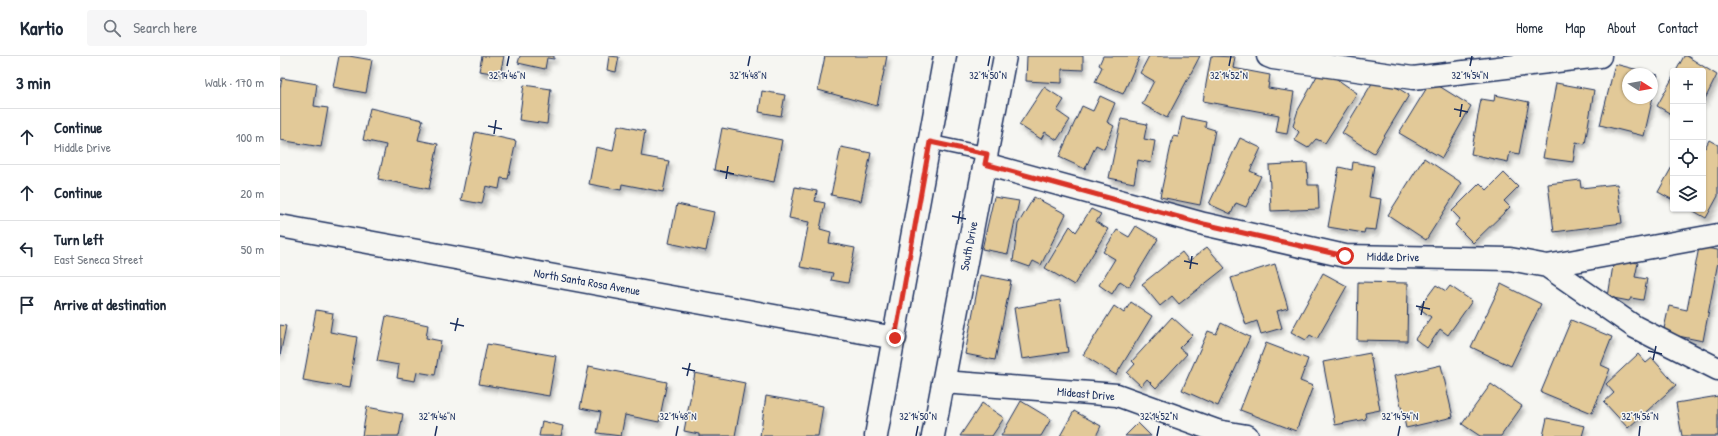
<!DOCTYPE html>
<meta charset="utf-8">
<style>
:root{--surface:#fff;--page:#f6f6f7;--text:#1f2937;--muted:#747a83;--line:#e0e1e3}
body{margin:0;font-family:"Patrick Hand",sans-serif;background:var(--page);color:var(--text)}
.controls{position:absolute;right:12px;top:12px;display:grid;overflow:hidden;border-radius:4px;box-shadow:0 1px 3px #0004}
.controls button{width:36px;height:36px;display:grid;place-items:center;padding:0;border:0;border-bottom:1px solid var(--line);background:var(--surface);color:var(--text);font:20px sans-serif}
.compass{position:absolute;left:1342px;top:12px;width:36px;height:36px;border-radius:50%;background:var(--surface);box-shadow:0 1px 3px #0004;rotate:101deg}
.stop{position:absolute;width:12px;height:12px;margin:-9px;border:3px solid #d93025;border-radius:50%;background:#fff}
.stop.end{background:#d93025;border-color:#fff;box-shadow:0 1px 4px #0008}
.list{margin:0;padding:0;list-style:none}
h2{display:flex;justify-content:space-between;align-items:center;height:52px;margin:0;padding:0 16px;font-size:17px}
h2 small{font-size:13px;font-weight:400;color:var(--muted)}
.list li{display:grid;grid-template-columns:26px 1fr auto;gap:12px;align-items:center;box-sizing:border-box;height:56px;padding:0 16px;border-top:1px solid var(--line)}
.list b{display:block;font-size:15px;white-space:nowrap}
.list p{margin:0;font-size:13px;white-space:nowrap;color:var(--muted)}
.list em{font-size:13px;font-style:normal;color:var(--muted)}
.icon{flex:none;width:22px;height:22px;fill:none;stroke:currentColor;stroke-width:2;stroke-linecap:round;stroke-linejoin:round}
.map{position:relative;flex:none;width:1438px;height:380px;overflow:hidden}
header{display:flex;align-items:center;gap:24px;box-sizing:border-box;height:56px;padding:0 20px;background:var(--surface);border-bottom:1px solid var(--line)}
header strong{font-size:19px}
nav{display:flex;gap:22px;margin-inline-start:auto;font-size:14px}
.search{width:280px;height:36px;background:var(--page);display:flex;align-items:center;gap:10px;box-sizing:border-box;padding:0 14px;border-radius:4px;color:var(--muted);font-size:15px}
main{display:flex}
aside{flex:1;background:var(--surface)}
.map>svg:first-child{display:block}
</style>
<header>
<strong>Kartio</strong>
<div class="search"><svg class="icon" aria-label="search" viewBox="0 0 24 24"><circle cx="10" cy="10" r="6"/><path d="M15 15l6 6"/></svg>Search here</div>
<nav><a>Home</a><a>Map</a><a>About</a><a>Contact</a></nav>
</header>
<main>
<aside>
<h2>3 min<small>Walk · 170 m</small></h2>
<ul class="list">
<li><svg class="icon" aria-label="ahead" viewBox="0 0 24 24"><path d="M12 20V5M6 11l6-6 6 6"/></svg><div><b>Continue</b><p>Middle Drive</p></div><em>100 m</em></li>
<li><svg class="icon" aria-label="ahead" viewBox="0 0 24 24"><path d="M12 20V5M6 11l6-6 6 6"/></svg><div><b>Continue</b></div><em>20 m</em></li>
<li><svg class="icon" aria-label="left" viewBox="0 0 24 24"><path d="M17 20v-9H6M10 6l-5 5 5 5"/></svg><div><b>Turn left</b><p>East Seneca Street</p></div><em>50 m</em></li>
<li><svg class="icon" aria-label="arrive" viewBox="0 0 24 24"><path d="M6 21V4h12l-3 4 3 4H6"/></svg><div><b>Arrive at destination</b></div></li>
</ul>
</aside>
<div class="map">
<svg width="1438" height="380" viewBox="0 0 1438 380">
<defs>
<filter id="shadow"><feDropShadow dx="2.5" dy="4.5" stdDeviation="2" flood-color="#0004"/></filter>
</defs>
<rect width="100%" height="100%" fill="#f6f6f2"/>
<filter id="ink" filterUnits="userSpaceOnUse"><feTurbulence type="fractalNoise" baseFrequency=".025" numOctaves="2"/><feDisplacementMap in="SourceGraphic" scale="8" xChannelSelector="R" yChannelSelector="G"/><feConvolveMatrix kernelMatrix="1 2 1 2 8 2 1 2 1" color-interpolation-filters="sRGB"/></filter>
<g filter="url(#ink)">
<path fill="#e2c998" stroke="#1b2f5e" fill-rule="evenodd" filter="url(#shadow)" d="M59,0H69L92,4L86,37L53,31Z
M202,0H224L220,18L199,15Z
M240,0H274V3L267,2L265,13L238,7Z
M329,0L339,1L336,16L327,14Z
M545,0H607L597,50L538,34Z
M747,0H803V14L782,13V27L746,25Z
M823,0H860L843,38L815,26L822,11L819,9Z
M869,0H920L887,62L862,48L874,25L860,17Z
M931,0L955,1L953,12L990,19L988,32L1014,36L1007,78L996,76L999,59L923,45Z
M1404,0H1407L1437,19L1423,47V15H1396Z
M1335,8L1378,19L1364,80L1320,69ZM1348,18H1372V42H1348Z
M1038,18L1051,19L1077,37L1045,87L1036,83L1028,92L1014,84L1019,76L1013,70L1018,54Z
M1097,19L1129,39L1094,97L1062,77Z
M1393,21V59L1377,50Z
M2,22L37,28L34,50L48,52L41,91L0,84V33Z
M1151,25L1191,50L1162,102L1119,77Z
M1276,27L1314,34L1305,88L1296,86L1293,106L1263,102Z
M244,29L271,33L267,68L239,64Z
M764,31L784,44L777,55L790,64L777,84L765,76L761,83L739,69Z
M482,35L505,39L501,60L479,56Z
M1215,39L1249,46L1239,98L1230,96L1228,106L1191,98L1201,43L1214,45Z
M820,40L835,47L827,66L834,70L824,93L816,89L805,113L779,101L802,50L813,55Z
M90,52L143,64L138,84L158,88L149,133L98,123L106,89L83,84Z
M902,61L926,66L925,71L935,74L920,149L880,141L893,80L898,81Z
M841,63L867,68L864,83L875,85L871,107L858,104L854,127L829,122Z
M338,69L365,75L361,100L389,105L383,136L342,128L341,134L309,128L316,91L333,95Z
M442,72L502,84L494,126L434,114Z
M195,76L236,85L228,123L221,122L219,133L206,130L202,148L181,144Z
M960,82L981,92L970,115L981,120L966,151L956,147L951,158L929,148Z
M1429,84L1438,89V140L1426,162L1410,153H1423V91L1425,92Z
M561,91L591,97L581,145L551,139Z
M1144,102L1182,127L1146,184L1108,159Z
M1073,106L1094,110L1089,141L1101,143L1096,174L1085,173L1084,177L1048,171L1059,111L1072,114Z
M1027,107L1028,129H1038L1039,153L991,155L989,109Z
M1393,109V144L1378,136Z
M1224,117L1238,131L1224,145L1230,151L1193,187L1175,169L1180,163L1172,155L1200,127L1207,134Z
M1300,124L1301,132L1337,128L1342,167L1274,176L1268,128Z
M515,131L537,135L535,145L545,147L540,173L551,176L549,187L575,192L568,227L551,224L553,217L520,211L529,166L509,162Z
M714,141L739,145L728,198L702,193Z
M754,141L786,158L761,209L753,205L750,211L733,205L738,168Z
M397,148L434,156L426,195L389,187Z
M811,153L821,158L816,166L828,173L794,229L765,212L790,170L796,176Z
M856,170L878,183L849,231L840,225L832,238L819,229L835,203L823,196L837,174L849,181Z
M927,191L945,212L899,248L892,240L880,250L862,228L902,196L909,205Z
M1419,191L1438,194V206L1423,285L1383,277L1389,250L1407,254Z
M1334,203L1358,207L1355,221L1367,223L1363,244L1351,242L1349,245L1328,241Z
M995,208L1008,252L997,255L1002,272L981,278L977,265L966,269L951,222Z
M1043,217L1067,230L1037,283L1030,279L1026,284L1011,276Z
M700,219L731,225L715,304L685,298Z
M1078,226L1128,227L1127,285L1077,284Z
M1221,228L1261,248L1231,310L1191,291Z
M1156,229L1166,235L1170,230L1192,245L1168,279L1160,273L1147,292L1135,283L1151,261L1139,252Z
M780,244L788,296L742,303L734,252Z
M851,246L872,260L836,319L803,299L834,250L844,257Z
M36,254L53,257L50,276L77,281L69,332L23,324Z
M106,260L148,269L146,282L161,285L155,319L137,316L135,325L117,322L119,309L97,305Z
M892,261L912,279L899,292L907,298L876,332L867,323L861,330L847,317L855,308L852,305Z
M1291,264L1332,281L1321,309L1330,313L1312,357L1261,336Z
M941,267L970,281L938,350L902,334L928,275L936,278Z
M0,269L6,270L0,300Z
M986,287L1028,303L1020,325L1033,330L1016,375L960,354Z
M207,288L276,300L269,340L199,328Z
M1090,297L1100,354L1085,357L1086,363L1055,369L1043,306Z
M1358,298L1366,307L1372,302L1396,329L1348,372L1324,346L1334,337L1326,328Z
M1161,309L1173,361L1126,372L1114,320Z
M309,310L387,326L379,366L345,359L341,380L317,377L321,356L300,352Z
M415,317L465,327L455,380H419V378L404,375Z
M1211,328L1242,350L1221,380H1200L1182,368Z
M486,340L543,350L538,380H480Z
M1438,340V380H1402L1396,347Z
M741,345L771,363L761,380H721Z
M702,347L724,362L712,380H680Z
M87,351L123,358L119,380H82Z
M794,355L821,370L816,380H780Z
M1267,362L1305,370L1302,380H1263Z
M262,365L283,370L281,380H259Z
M858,367L871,380H845Z"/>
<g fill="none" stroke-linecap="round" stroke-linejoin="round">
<defs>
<path id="lane" d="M650,86L707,98"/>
<path id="street" d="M988,0L993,2L1133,22L1320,0
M705,108L924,168L1065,200L1230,203L1267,210L1438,179
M0,170L615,282
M1267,210L1355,271L1438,313
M663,326L837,339L937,375L967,380
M596,380L665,0
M653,380L725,0"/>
</defs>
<use href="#lane" stroke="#1b2f5e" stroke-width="16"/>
<use href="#street" stroke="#1b2f5e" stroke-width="25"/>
<use href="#lane" stroke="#f6f6f2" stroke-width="13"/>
<use href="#street" stroke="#f6f6f2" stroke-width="22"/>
</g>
</g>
<g fill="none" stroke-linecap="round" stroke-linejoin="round" filter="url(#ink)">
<path stroke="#d93025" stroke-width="5" d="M615,282L650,86L707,98L705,108L924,168L1065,200"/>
</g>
<path fill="none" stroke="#1b2f5e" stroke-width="1.5" d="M227,10L229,0M468,10L470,0M708,10L710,0M949,10L951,0M1190,10L1192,0M1174,53L1188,56M1180,61L1182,48M208,70L222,73M214,78L216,64M440,115L454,118M446,123L448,110M672,160L686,163M678,168L680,155M904,205L918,208M910,213L912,200M1136,250L1150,253M1141,259L1144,245M170,267L184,270M175,275L178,262M1368,295L1382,298M1373,304L1376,290M402,312L415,315M407,320L410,307M155,380L157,370M396,380L398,370M636,380L638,370M877,380L879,370M1118,380L1120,370M1359,380L1360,370"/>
<g text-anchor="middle" stroke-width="3" stroke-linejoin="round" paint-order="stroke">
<g font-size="12" fill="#1b2f5e" stroke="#f6f6f2">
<text transform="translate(689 190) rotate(-79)" y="4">South Drive</text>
<text transform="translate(1113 201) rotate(1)" y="4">Middle Drive</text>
<text transform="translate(307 226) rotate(10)" y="4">North Santa Rosa Avenue</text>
<text transform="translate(806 338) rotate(5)" y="4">Mideast Drive</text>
</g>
</g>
<g font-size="10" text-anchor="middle" fill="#1b2f5e" stroke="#f6f6f2" stroke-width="3" stroke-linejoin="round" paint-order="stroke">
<text x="227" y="23">32°14'46"N</text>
<text x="468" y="23">32°14'48"N</text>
<text x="708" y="23">32°14'50"N</text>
<text x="949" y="23">32°14'52"N</text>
<text x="1190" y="23">32°14'54"N</text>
<text x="157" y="364">32°14'46"N</text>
<text x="398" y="364">32°14'48"N</text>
<text x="638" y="364">32°14'50"N</text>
<text x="879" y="364">32°14'52"N</text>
<text x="1120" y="364">32°14'54"N</text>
<text x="1360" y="364">32°14'56"N</text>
</g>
</svg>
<div class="controls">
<button>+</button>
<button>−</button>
<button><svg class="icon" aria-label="locate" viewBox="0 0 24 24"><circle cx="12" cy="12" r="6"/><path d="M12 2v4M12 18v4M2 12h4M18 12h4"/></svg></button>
<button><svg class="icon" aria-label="layers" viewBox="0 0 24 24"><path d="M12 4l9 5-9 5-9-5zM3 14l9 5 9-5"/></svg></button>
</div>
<svg class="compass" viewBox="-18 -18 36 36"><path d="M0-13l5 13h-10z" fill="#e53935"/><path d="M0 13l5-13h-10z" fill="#747a83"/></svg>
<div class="stop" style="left:1065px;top:200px"></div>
<div class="stop end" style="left:615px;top:282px"></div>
</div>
</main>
